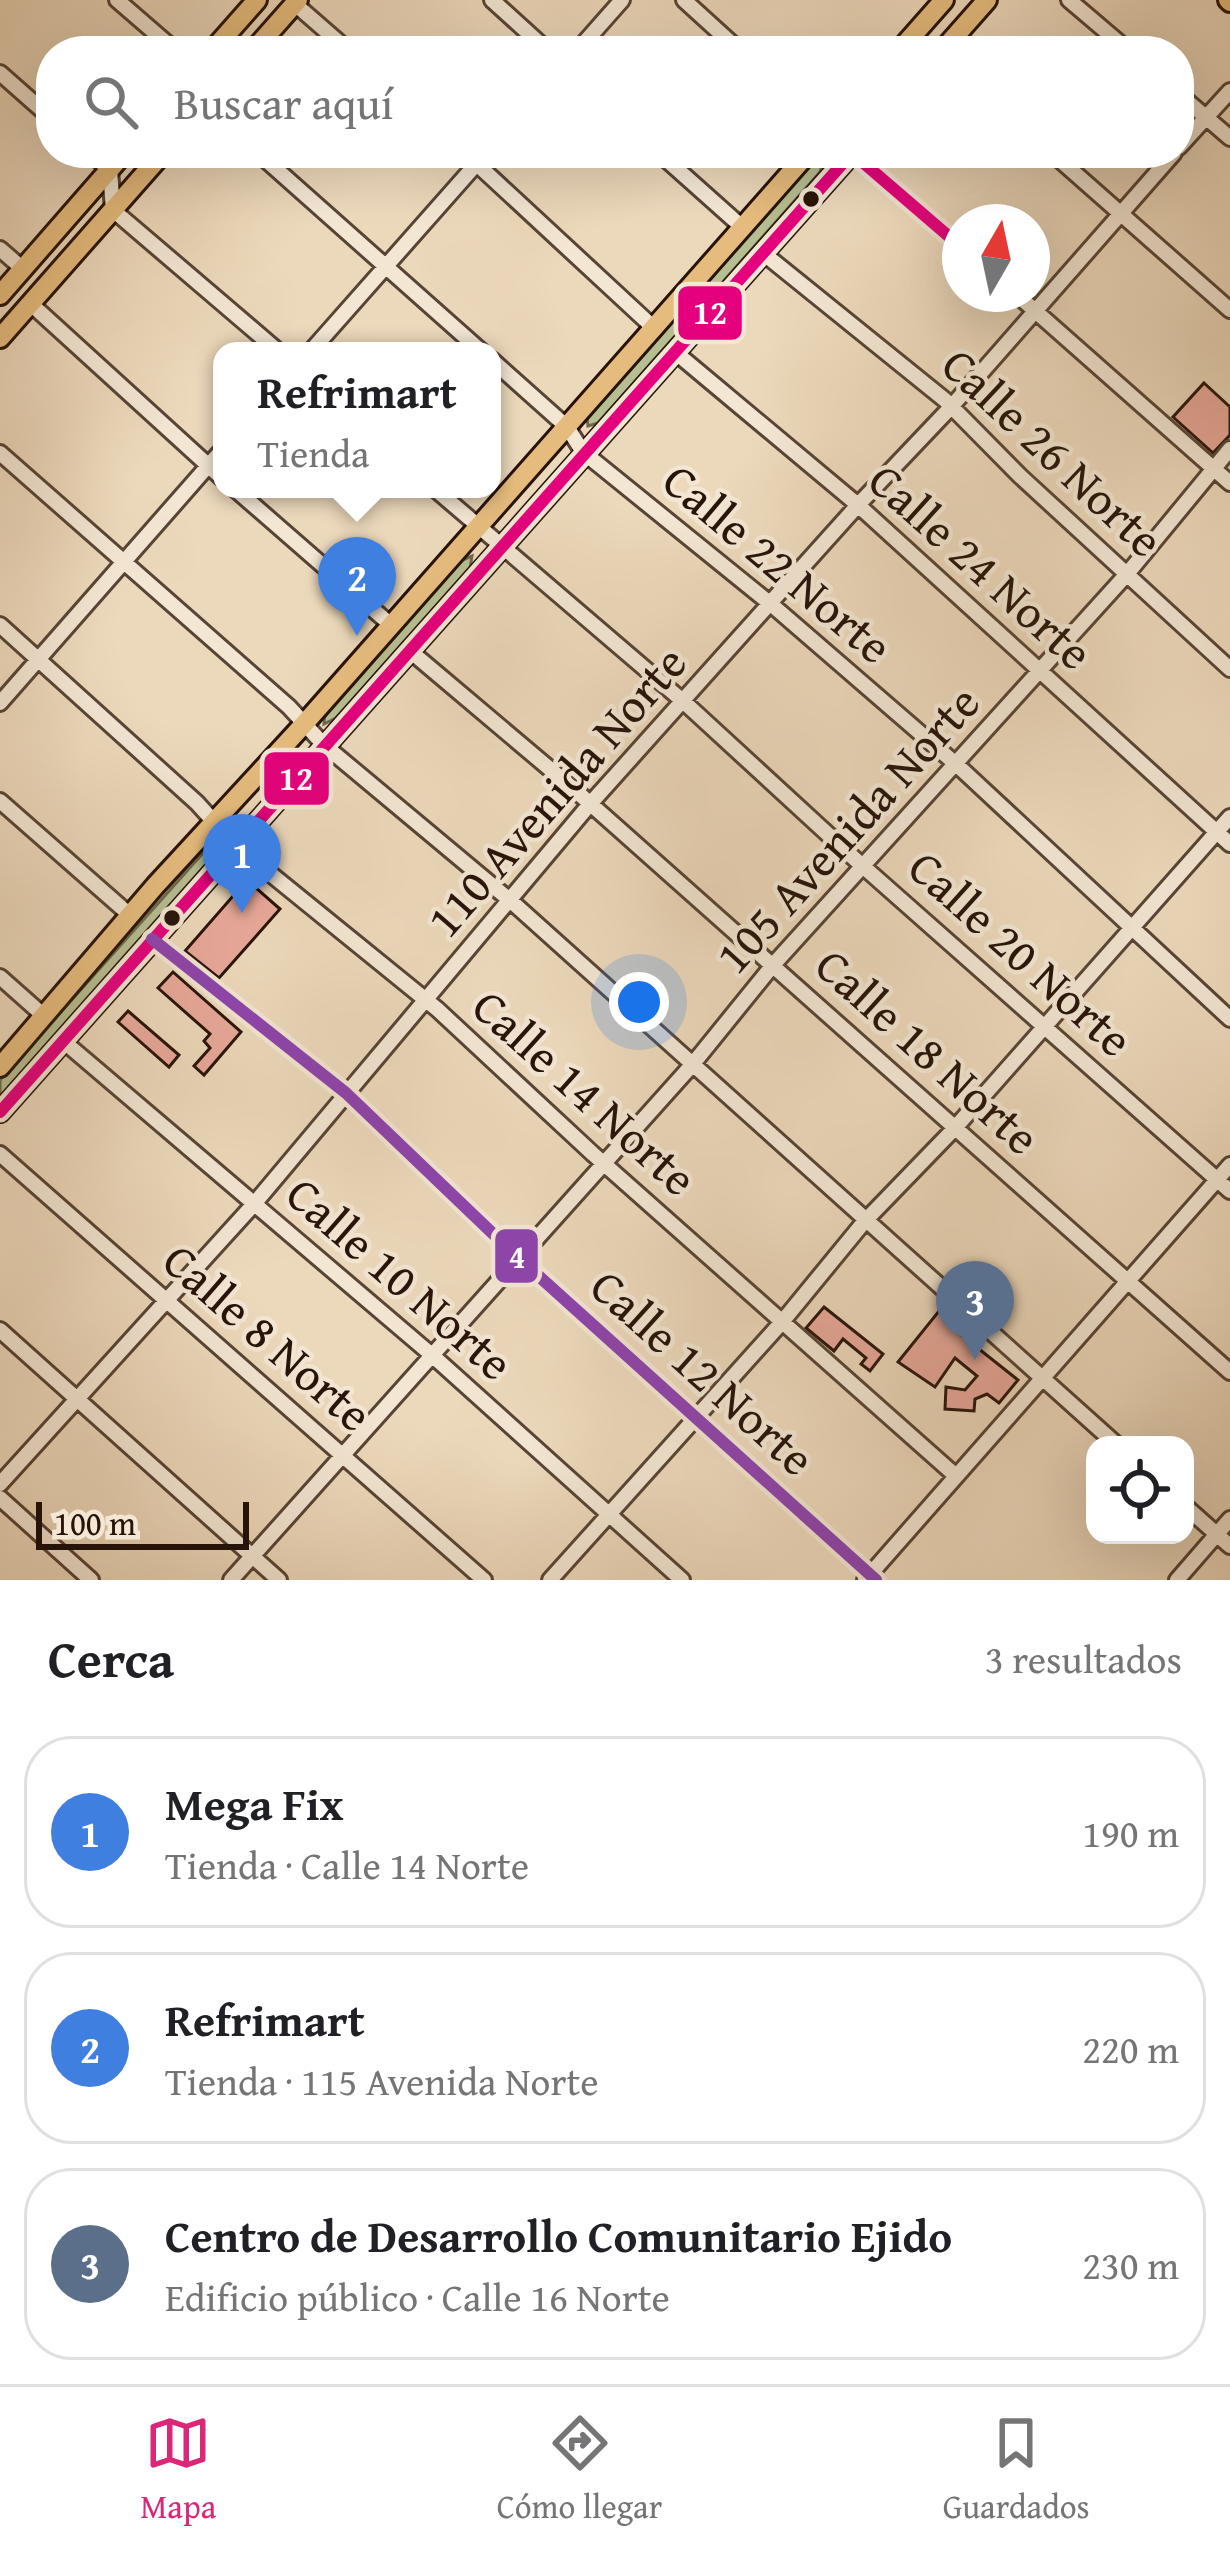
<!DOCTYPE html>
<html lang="es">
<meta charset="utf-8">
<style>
:root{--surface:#fff;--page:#f6f6f6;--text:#202124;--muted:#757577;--line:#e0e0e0;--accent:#db2777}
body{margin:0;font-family:"Gentium Book Plus",serif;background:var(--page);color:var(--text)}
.controls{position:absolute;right:36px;bottom:36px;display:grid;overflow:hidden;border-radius:24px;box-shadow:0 12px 48px #0002}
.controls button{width:108px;height:108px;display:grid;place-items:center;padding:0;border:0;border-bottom:3px solid var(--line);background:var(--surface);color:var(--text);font:60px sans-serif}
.compass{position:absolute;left:942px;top:204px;width:108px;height:108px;border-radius:50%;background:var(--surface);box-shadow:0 12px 48px #0002;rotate:9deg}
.scale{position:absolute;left:36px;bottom:30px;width:213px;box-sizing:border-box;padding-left:12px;border:6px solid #271308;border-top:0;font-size:33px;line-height:42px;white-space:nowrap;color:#271308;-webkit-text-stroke:9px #f3e6d3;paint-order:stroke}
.you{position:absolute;left:639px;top:1002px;width:42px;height:42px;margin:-30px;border:9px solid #fff;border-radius:50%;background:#1a73e8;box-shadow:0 0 0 18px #1a73e833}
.badge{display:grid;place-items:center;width:78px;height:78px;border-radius:50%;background:var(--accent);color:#fff;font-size:39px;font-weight:700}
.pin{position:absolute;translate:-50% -99px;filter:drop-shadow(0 3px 6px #0008)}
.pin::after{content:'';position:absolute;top:63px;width:42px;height:36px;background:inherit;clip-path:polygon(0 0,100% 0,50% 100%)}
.popup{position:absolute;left:213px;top:342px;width:288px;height:156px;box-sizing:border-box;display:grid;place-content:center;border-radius:24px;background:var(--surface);filter:drop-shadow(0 3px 9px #0005);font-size:39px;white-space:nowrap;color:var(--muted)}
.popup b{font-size:45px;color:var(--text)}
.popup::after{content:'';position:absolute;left:50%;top:100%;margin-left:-24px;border:24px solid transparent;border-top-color:var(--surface)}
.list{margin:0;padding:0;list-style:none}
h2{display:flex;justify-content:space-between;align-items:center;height:156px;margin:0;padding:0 48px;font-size:51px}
h2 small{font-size:39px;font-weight:400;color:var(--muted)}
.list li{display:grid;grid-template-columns:78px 1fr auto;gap:36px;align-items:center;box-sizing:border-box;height:192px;margin:0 24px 24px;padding:0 24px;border:3px solid var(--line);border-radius:48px}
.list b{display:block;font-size:45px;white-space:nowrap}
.list p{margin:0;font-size:39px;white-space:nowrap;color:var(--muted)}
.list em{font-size:39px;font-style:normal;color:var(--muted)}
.icon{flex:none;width:66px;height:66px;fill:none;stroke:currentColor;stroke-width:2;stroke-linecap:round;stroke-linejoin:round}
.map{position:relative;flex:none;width:1230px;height:1580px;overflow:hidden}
.search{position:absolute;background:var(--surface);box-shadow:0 12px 48px #0002;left:36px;right:36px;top:36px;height:132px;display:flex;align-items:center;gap:30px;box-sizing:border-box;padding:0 42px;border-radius:48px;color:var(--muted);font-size:45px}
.sheet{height:804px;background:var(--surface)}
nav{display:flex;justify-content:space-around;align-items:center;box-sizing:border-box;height:168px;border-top:3px solid var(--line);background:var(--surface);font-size:33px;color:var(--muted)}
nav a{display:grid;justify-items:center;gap:6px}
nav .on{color:var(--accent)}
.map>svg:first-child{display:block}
</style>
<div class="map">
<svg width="1230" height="1580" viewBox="0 0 1230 1580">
<rect width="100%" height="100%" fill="#ecd8bb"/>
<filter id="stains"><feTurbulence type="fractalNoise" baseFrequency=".00167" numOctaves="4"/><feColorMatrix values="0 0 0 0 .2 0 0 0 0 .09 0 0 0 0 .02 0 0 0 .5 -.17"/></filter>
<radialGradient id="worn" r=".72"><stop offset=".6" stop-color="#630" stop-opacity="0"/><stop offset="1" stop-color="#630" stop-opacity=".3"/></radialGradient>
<path fill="#b6bf92" stroke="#6e694d" stroke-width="3" d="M814,161L823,163L820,172L598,423L588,426L587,418Z
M472,556L470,568L336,718L324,724L325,712L460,561Z
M213,847V860L0,1097V1080L204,852Z"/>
<path fill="#e8a89a" stroke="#271308" stroke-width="3" d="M1204,383L1230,407V435L1213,453L1173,417Z
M247,880L280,909L219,978L185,951Z
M173,972L241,1032L204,1075L194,1066L210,1048L204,1041L210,1034L158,988Z
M128,1011L179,1055L169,1067L118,1022Z
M824,1307L883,1354L870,1371L861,1364L866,1358L843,1339L834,1351L806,1328Z
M939,1311L958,1326L955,1330L1018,1380L999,1403L987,1394L975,1399L974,1411L945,1409L946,1387L965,1390L977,1376L955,1358L935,1387L898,1362Z"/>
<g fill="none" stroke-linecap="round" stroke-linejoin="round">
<defs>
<path id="minor" d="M117,0L176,51
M492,0L548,51
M684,0L740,51
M1069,0L1129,51
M295,4L349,51
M577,51L622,0
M0,73L51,118
M1179,94L1230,138
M1179,147L1230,91
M90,153L110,170L113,210L278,351
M258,153L481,351
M465,153L655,329
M659,153L742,227
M852,153L960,246
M1052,153L1230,310
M0,249L23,269
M763,253L945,400L1020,476L1230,669
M1016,294L1230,483
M31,304L222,478
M311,351L486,153
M675,352L858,505L1230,844
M492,360L567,427L583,452L772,605L957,765L1230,1019
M0,453L289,707L324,745L512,902L1117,1445
M235,489L391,625
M435,489L684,702L857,861L1230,1191
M0,625L197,803L235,845L437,1009L593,1154L956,1476
M409,650L576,791L1230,1372
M0,703L222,450
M0,801L131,916
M152,939L346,1093L512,1252L876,1580
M0,977L44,1016
M62,1040L433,1356L682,1580
M0,1154L484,1580
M0,1330L279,1580
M0,1484L254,1204L590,804L858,505L951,407L1174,153
M0,1498L91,1580
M1185,1506L1230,1546
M231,1580L692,1065L773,965L1127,574L1230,449
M550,1580L782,1322L864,1222L954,1129L1230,817
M865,1580L1230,1165
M1177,1580L1230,1519"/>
<path id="major" d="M1228,0L1230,2
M212,51L257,0
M253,51L298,0
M899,51L944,0
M942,51L987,0
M0,295L124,153
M0,338L163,153
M0,1067L155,886L305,723L808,153
M0,1112L852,153"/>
</defs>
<use href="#minor" stroke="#584435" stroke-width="20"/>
<use href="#major" stroke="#271308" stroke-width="24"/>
<use href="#minor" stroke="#f3e6d3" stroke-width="14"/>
<use href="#major" stroke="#e6bc7e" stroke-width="18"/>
<defs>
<path id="bus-1" d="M0,1112L852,153L960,246"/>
<path id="bus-2" d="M152,939L346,1093L512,1252L876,1580"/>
</defs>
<use href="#bus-1" stroke="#f3e6d3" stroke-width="21"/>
<use href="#bus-2" stroke="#f3e6d3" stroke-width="21"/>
<use href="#bus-1" stroke="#e5007d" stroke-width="12"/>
<use href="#bus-2" stroke="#8e44ad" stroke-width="12"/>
</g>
<g fill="#271308" stroke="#f3e6d3" stroke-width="4.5">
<circle cx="811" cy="199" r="10"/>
<circle cx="172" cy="918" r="10"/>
</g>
<g text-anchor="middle" stroke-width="9" stroke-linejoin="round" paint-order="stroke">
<g font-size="48" fill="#271308" stroke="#f3e6d3">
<text transform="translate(1053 452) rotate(43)" y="17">Calle 26 Norte</text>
<text transform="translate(778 563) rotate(40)" y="17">Calle 22 Norte</text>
<text transform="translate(981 566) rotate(42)" y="17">Calle 24 Norte</text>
<text transform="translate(556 791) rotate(-49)" y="17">110 Avenida Norte</text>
<text transform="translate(847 829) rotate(-48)" y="17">105 Avenida Norte</text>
<text transform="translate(1021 953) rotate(42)" y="17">Calle 20 Norte</text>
<text transform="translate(928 1051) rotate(42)" y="17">Calle 18 Norte</text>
<text transform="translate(585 1092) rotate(42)" y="17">Calle 14 Norte</text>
<text transform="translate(400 1278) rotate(41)" y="17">Calle 10 Norte</text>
<text transform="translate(268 1337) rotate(41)" y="17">Calle 8 Norte</text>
<text transform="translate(703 1372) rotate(42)" y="17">Calle 12 Norte</text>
</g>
</g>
<g stroke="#f3e6d3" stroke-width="4.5">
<rect x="676" y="284" width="68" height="58" rx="12" fill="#e5007d"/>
<rect x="262" y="750" width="69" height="57" rx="12" fill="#e5007d"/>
<rect x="493" y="1227" width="47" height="58" rx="12" fill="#8e44ad"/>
</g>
<g font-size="33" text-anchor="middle" font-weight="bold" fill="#fff">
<text x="710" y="324">12</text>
<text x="296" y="790">12</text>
<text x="517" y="1268">4</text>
</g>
<rect width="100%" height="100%" filter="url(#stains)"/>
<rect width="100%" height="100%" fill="url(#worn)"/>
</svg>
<div class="controls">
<button><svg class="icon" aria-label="locate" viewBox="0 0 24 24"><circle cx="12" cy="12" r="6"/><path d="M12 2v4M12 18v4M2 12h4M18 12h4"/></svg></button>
</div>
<svg class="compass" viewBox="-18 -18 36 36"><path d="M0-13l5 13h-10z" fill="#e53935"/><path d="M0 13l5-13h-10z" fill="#757577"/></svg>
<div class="scale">100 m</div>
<div class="you"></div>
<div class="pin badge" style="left:242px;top:913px;background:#3f7fe0">1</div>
<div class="pin badge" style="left:357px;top:636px;background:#3f7fe0">2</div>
<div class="popup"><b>Refrimart</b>Tienda</div>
<div class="pin badge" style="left:975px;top:1360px;background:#5c6f8a">3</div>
<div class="search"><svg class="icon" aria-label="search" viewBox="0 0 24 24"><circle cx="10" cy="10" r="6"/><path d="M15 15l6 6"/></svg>Buscar aquí</div>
</div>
<section class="sheet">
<h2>Cerca<small>3 resultados</small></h2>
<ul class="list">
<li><span class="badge" style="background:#3f7fe0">1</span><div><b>Mega Fix</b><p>Tienda · Calle 14 Norte</p></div><em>190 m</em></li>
<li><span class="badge" style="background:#3f7fe0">2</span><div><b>Refrimart</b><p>Tienda · 115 Avenida Norte</p></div><em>220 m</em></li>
<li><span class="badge" style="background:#5c6f8a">3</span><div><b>Centro de Desarrollo Comunitario Ejido</b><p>Edificio público · Calle 16 Norte</p></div><em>230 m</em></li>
</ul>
</section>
<nav>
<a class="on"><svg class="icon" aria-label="map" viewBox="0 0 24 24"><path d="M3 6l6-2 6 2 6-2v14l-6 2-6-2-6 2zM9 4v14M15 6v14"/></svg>Mapa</a>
<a><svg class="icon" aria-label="directions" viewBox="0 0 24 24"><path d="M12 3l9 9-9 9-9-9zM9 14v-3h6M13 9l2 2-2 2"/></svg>Cómo llegar</a>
<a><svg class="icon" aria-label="saved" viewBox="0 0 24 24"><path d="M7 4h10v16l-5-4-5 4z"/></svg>Guardados</a>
</nav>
